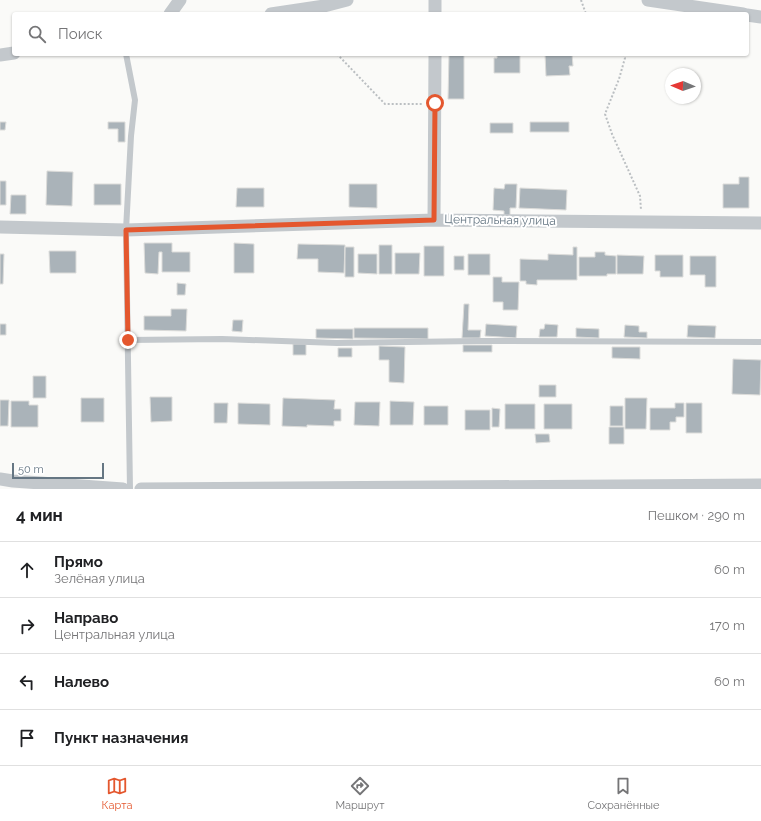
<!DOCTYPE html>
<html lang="ru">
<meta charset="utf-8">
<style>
:root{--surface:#fff;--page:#f2f2f2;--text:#202124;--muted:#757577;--line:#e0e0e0;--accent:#e4572e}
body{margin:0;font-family:Raleway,sans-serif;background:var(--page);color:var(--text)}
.compass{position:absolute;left:665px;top:68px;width:36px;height:36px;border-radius:50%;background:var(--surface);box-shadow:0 1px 3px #0004;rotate:272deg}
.scale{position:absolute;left:12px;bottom:10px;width:92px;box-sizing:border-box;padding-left:4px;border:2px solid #657683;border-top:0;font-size:11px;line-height:14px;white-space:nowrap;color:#657683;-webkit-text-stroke:3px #fff;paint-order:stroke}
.stop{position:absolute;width:12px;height:12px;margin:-9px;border:3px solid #e4572e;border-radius:50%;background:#fff}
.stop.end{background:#e4572e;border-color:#fff;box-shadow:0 1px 4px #0008}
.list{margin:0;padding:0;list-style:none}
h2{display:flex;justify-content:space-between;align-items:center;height:52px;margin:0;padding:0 16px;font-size:17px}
h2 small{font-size:13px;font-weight:400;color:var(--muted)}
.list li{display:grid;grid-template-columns:26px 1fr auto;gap:12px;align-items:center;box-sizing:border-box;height:56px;padding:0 16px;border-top:1px solid var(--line)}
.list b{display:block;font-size:15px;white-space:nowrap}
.list p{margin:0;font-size:13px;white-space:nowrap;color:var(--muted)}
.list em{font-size:13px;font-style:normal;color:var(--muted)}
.icon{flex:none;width:22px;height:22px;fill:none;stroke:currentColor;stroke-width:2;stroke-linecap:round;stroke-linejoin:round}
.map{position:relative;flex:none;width:761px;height:489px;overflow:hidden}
.search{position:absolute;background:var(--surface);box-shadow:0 1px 3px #0004;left:12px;right:12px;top:12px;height:44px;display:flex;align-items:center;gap:10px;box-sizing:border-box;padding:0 14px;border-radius:4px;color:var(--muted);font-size:15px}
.sheet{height:276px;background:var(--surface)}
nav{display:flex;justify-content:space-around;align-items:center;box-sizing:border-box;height:56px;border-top:1px solid var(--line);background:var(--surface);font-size:11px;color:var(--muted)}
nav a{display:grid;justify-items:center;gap:2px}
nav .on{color:var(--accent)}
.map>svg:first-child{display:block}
</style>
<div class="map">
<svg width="761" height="489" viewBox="0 0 761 489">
<rect width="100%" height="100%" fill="#fafaf8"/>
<path fill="#aab3b9" stroke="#dcdcda" d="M449,54H464V99H448Z
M497,54H520V73H494V58H497Z
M545,54H572L573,66H569L570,75L546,76Z
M0,122H6L5,130H0Z
M108,122H125V142H118V129H108Z
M530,122H569V132H530Z
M490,123H513V133H490Z
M47,171L73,172L72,206L46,205Z
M739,177H749V208H723V184H739Z
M0,181H6V205H0Z
M94,184H121V205H94Z
M349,184H377V208L349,207Z
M505,184H517L516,208H510V216L504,215V211L493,210L494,188L504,189Z
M237,188H264V207H236Z
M520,188L567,190L566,210L519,208Z
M11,195H26V214H10Z
M144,243H172V252H190V272H162V252H159L158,274L145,273Z
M234,243L254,244V273H234Z
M298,244L345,245L344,273L318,272V259H297Z
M379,245H392V274H379Z
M424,246H444V276H424Z
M345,247H354V277H345Z
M573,247H577V280H537V285L526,284V281H520V259L548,260V254L573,255Z
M49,251H76V273H50Z
M595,252H605V255L616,256V274H607V276H579V257H595Z
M395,253H420L419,274H395Z
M0,254H4L3,284H0Z
M358,254H377V274L358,273Z
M468,254H490V275H468Z
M617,255L644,256L643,274H617Z
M655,255H683V277H660V271H655Z
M454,256H464V270H454Z
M690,256H716V287H705V275H690Z
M493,277H502V282H519L518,310H503V302H493Z
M177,283L186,284L185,295H177Z
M464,304H469L468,330H481L480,338H462Z
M171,309H187L186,331L144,330V316H171Z
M233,320H243L242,332L232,331Z
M0,324H6V335H0Z
M486,324L517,326L516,338L485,336Z
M545,324L558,325L557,337H539L540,329H544Z
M625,325L639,326V332H647V338L624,337Z
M688,325L716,326L715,338L687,337Z
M354,328H428V339L354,338Z
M576,328L599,329V338L576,337Z
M316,329H353V339L316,338Z
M293,344H306V355H293Z
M463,345H492V352H463Z
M379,346L405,347L404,383L389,382V360H379Z
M612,347H640V359L612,358Z
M338,348H352V357H338Z
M733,359L761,360L760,395L732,394Z
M33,376H46V398H33Z
M539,385H556V397H539Z
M150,397H172V421L151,422Z
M81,398H104V422H81Z
M283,398L335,400L334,409H341V421H334V426L307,425V427L282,426Z
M625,398H647L646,429H625Z
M0,400H9L8,426H0Z
M11,401H29V405H38V427H11Z
M390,401L414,402L413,425H390Z
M355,402H380L379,426L354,425Z
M214,403H228L227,423H214Z
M238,403L270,404V425L238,424Z
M675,403H684V417H676V422H670V430H650V408H675Z
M686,403H702V433H686Z
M505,404H535V429H505Z
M544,404H572V429H544Z
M424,406H448V425H424Z
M610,406H623V426H610Z
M492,408L500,409L499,427H492Z
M465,410H490V430H465Z
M609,427H624V444H609Z
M535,434H549L550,442L536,443Z"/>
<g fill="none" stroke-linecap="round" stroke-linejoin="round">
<path stroke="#bbbfc2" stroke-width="2" stroke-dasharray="2 2" stroke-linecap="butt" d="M581,0L586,14
M337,54L385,104H422
M623,54L625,58L619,79L605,114L612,134L640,196L641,210"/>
<path stroke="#c3c8cc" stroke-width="6" d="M126,54L135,100L131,136L126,230L130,489
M128,340L222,339L337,343L477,341L761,342"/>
<path stroke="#c3c8cc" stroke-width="13" d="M648,0L743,14
M170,14L180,0
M271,14L324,6L347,0
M435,14V0
M747,15L761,17
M0,55L14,53
M434,220L435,54
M0,227L126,230L434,220L761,223
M0,479L13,481L123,489
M141,489L761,485"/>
</g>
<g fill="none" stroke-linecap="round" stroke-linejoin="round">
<path stroke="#e4572e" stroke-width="5" d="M128,340L126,230L434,220L435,103"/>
</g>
<g text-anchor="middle" stroke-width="4" stroke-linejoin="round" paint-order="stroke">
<g font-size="12" fill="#657683" stroke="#fff">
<text transform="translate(500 220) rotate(1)" y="4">Центральная улица</text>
</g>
</g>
</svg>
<svg class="compass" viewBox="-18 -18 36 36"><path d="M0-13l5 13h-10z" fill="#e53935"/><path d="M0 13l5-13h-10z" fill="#757577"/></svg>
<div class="scale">50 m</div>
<div class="stop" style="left:435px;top:103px"></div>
<div class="stop end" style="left:128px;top:340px"></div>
<div class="search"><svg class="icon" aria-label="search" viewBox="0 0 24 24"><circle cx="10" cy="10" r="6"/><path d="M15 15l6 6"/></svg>Поиск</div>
</div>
<section class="sheet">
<h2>4 мин<small>Пешком · 290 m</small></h2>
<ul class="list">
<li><svg class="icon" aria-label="ahead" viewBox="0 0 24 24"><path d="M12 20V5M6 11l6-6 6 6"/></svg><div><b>Прямо</b><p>Зелёная улица</p></div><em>60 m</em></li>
<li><svg class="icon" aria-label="right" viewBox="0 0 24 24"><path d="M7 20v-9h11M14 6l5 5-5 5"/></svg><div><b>Направо</b><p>Центральная улица</p></div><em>170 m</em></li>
<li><svg class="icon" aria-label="left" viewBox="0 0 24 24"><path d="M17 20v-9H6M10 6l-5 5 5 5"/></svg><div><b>Налево</b></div><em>60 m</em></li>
<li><svg class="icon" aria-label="arrive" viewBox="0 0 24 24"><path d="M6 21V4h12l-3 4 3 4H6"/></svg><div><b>Пункт назначения</b></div></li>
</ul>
</section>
<nav>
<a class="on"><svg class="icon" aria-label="map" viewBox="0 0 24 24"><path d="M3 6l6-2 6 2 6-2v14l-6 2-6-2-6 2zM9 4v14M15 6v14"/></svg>Карта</a>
<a><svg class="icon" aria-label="directions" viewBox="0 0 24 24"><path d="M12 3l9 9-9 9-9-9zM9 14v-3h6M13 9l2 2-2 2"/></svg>Маршрут</a>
<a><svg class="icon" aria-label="saved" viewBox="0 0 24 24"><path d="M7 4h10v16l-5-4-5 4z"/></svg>Сохранённые</a>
</nav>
